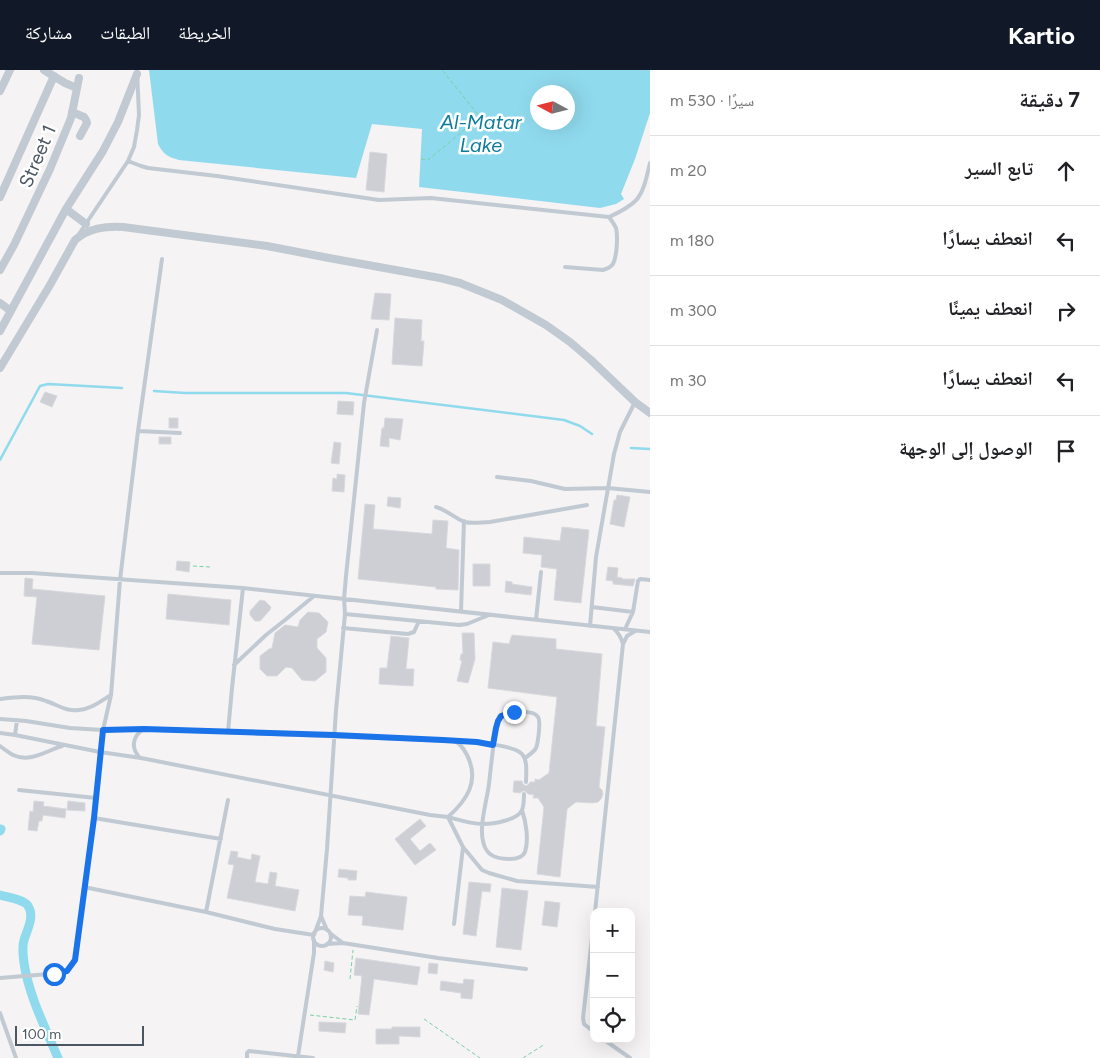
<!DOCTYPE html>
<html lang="ar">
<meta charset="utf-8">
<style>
:root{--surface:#fff;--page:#f6f6f6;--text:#202124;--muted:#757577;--line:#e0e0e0;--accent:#111827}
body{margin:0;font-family:Figtree,"Noto Naskh Arabic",sans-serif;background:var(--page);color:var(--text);direction:rtl}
.controls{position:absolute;right:15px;bottom:15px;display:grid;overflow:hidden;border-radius:10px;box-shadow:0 5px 20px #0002}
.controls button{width:45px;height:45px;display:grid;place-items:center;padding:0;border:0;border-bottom:1px solid var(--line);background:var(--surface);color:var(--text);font:25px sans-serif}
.compass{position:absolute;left:530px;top:15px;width:45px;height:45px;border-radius:50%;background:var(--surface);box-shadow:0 5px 20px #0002;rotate:277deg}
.scale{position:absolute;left:15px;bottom:12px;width:129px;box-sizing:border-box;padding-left:5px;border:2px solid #4a5661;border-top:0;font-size:14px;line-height:18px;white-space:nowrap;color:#4a5661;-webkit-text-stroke:4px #fff;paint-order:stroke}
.stop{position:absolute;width:15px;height:15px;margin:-11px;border:4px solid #1a73e8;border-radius:50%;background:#fff}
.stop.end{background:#1a73e8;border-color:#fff;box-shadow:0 1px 5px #0008}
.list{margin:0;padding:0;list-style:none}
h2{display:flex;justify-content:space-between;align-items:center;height:65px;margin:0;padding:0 20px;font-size:21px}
h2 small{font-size:16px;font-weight:400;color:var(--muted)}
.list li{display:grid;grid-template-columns:32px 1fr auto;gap:15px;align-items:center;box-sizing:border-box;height:70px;padding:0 20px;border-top:1px solid var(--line)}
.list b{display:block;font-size:19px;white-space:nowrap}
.list em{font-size:16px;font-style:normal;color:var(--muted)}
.icon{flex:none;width:28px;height:28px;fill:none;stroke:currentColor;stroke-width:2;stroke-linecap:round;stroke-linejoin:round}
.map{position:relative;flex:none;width:650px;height:988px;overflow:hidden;direction:ltr}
header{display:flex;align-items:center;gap:30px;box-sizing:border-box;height:70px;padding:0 25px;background:var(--accent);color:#fff}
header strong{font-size:24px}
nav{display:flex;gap:28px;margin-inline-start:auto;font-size:18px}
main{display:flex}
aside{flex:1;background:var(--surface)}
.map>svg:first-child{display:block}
</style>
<header>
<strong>Kartio</strong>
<nav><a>الخريطة</a><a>الطبقات</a><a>مشاركة</a></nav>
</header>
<main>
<aside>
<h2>7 دقيقة<small>سيرًا · 530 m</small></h2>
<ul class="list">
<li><svg class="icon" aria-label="ahead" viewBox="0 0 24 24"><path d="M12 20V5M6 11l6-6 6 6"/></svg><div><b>تابع السير</b></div><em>20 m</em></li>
<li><svg class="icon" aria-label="left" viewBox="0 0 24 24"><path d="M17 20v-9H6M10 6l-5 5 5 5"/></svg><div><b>انعطف يسارًا</b></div><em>180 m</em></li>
<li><svg class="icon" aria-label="right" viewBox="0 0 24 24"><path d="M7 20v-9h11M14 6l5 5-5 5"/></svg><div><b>انعطف يمينًا</b></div><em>300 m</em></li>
<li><svg class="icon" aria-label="left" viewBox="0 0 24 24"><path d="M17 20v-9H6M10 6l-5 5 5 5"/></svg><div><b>انعطف يسارًا</b></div><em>30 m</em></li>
<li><svg class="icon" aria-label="arrive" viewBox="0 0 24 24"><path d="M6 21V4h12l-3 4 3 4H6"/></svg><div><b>الوصول إلى الوجهة</b></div></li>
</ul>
</aside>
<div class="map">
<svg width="650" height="988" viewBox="0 0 650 988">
<rect width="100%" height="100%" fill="#f5f3f3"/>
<path fill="#90daee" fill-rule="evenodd" d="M149,0H650V43L635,89L621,124L624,129L616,134L600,138L419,117L422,59L372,54L356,108L179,90C168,87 163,84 158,74ZM538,22H568V52H538Z"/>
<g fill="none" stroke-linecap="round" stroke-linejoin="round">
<path stroke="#90daee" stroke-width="2.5" d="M154,321L185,323H346L564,350L580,356L592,364
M631,378L650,379
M0,390L40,316L48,314L122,318"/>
<path stroke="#90daee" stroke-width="9" d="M0,761L1,759
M0,825C7,827 25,830 28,836C35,846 27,860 24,870C22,877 23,886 24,893C29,926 45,957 58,988"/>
</g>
<path fill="#cdcfd5" stroke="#d7d9de" d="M370,82L387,84L384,122L366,120Z
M375,223L391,224L389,250L371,249Z
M395,248L422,250L421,271H424L422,296L392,294Z
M45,322L57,326L52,337L40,332Z
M338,331L354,332L353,345L337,344Z
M169,348H178V358H169Z
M385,348L403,349L400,370L389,368V377L380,376L382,358H384Z
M159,367H171V374H159Z
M334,372L341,373L339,394L331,393Z
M337,404L345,405L344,422L332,421L333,408L337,409Z
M617,425L630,427L624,457L610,454L614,430H616Z
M388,427L401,428L400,438L387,436Z
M365,434L375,435L373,459L432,464L433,450L448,451L446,478L459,480L458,520L436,519V517L358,509Z
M562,457L589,460L581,533L554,530L557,499L541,497L542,485L523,483L524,467L560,471Z
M177,491L190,492L189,502L176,500Z
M473,494H490V516H473Z
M608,497L618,498L617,507L622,508V509H635L633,516L613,514V511L606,510Z
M25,508L33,509L32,519L105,526L99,580L32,574L37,527L24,526Z
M506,511L512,512V514L532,517L531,525L505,522Z
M168,524L231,530L229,555L166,549Z
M260,530L265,531L271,537L270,540L260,551H255L250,545V541Z
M308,542L319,543L328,552L326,562L317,569V578L326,588V602L315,611L302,610L292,598L286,597L277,606H267L260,599V586L269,579L272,578L275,563L285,555L298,557L300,550Z
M462,563H474L475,589L468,613L457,611L462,591L460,590L461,584H463Z
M512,565L556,569V579L602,584L596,656L605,657L599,717L602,720L603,724L601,729L598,732L593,733L576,732L567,739L560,807L537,804L544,737L538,728H533L534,725L528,724L525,721H523L520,723L513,722L514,711H522L523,714L526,716L529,714L530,712H535V709L539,710L549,703L557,627L488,618L493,572L509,574Z
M391,566L409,568L406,599H414L413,616L379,614L380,598H387Z
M34,731L44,732L43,736L66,739L65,748L43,745L42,751H39L37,761L28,760L30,741L33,742Z
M68,731L85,733V741L67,740Z
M420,749L426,756L410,769L420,781L430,773L436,780L415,795L395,769Z
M231,781L238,782L237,787L251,790L252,784L260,786L255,812L268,814L270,802L277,803L275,816L299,820L295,841L227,828L234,795L228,794Z
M339,799L357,801L356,810H348V808L338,807Z
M469,812L491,814L490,822L482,821L476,866L463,864Z
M502,818L528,821L521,880L496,877Z
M366,822L407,827L403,860L362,855L363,846L348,845L350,826L365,827Z
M545,831L560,833L557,857L542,855Z
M356,888L420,897L417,915L374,909L369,945L358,944L362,906L354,905Z
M325,891L334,893L333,902L324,900Z
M429,893L438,894L437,904L428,903Z
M464,909L474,910L472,929L461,928V923L440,920L441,911L463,914Z
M319,952L346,953L345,963L319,961Z
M392,957H420V967L399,966V974H376V959H392Z"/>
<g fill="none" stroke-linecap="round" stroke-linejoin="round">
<path stroke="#7ad0a6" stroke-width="1" stroke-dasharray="4 2.5" stroke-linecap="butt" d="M421,89L428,90L480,47L442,0
M193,496L210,497
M350,909L353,880
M310,945L355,950L357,936
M424,949L480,988
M523,988L545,974"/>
<path stroke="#c1cad2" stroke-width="4" d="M128,91L141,96L148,98L217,106L379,130L431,128L609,147C642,132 642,126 650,93
M79,164L128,91L134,77L137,60L139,45L137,0
M565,197L603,200C607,199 610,198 613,194C617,186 618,166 616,158C614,154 612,151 609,147
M138,361L180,363
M497,407L531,411L565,419L608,418L650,422
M436,437C447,440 456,449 465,452C473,454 482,452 490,452L587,435
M0,503H32L243,518L650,562
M592,537L633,542
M461,541L464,451
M345,544L459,555L467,554L489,545
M536,550L541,502
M590,556L596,487L614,384L620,362L635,332
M343,558L408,564L414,562L419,551
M625,559L633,542L638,511L640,509L650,510
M623,574L627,566L635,561
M234,595L266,565L285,550L314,526
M0,629C16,627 31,625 46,631C58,635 67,642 79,640C91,639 101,631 111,625
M0,649L26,651L70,658L103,660L144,659L454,671C460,673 464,679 467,685C480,711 467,730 448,747L430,745L141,688L100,682L15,665L0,663
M228,662L232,618L243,518
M15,665L17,650
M456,671C470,671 514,675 522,684C528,691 526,703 526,712
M0,676C4,679 8,682 13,685C30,693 46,681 62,676
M140,688C131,678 132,668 142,660
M19,720L96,728
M522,740C526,752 529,770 525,782C521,792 498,790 490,784C487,782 484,776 483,771C479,756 487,730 489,714C491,696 493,676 496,658L498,651L501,645C509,642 533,639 538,647C541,651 538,673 536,678C534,682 529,685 525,688
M448,747L463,777L482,800L489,803L517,811L598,817
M448,747C459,750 471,754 483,754C493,754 518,750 522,740C524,735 524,729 524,724
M94,748L221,769
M84,817L206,842L275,859L314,865L321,846L327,779L336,640L345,544L344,529L346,506L364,333L377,260
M206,842L228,730
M595,842L623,574C621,567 619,563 614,559
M321,846L327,860
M594,850L583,948L584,954L594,962
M454,854L463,777
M313 867a9 9 0 1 1 18 0a9 9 0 1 1-18 0Z
M331,864L343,873
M327,874L343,873L438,888L526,899
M0,908L61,903L67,901L75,891L94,748L103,660L111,625L120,510L138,361L162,189
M0,943L16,988
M603,969L630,988
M298,986L314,883V870
M247,988V983L249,981L313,988"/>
<path stroke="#c1cad2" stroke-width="8" d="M44,0L65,13L77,18
M0,21L10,0
M72,42L84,47L86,50L87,53L80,66
M0,127L54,6
M66,139L86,154
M0,200L14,175L50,99L71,48L79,8
M0,233L11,241
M0,261L66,139L103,81L118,52L137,4
M0,298L50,215L75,170C89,158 105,156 123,157L267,176L329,188L440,208L460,213L502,230L546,255L570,272L591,290L635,332L650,343"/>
</g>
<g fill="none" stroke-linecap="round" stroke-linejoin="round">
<path stroke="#1a73e8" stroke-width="6" d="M54,904L67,901L75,890L94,748L103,660L144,659L334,665L443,670L477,672L493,675L496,658L498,651L501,646L514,642"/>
</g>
<g text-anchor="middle" stroke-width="5" stroke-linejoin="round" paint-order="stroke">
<g font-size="19" fill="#4a5661" stroke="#fff">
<text transform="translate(37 86) rotate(-67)" y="7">Street 1</text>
</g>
<g font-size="20" font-style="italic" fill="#0c7c9b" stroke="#fff">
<text x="481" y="59">Al-Matar<tspan x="481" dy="23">Lake</tspan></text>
</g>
</g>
</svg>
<div class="controls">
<button>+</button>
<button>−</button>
<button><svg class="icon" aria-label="locate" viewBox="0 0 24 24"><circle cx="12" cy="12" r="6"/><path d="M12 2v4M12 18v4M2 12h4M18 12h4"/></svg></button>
</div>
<svg class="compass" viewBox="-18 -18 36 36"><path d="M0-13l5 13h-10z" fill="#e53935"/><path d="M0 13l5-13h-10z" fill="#757577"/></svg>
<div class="scale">100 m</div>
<div class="stop" style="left:54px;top:904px"></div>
<div class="stop end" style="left:514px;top:642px"></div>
</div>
</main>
